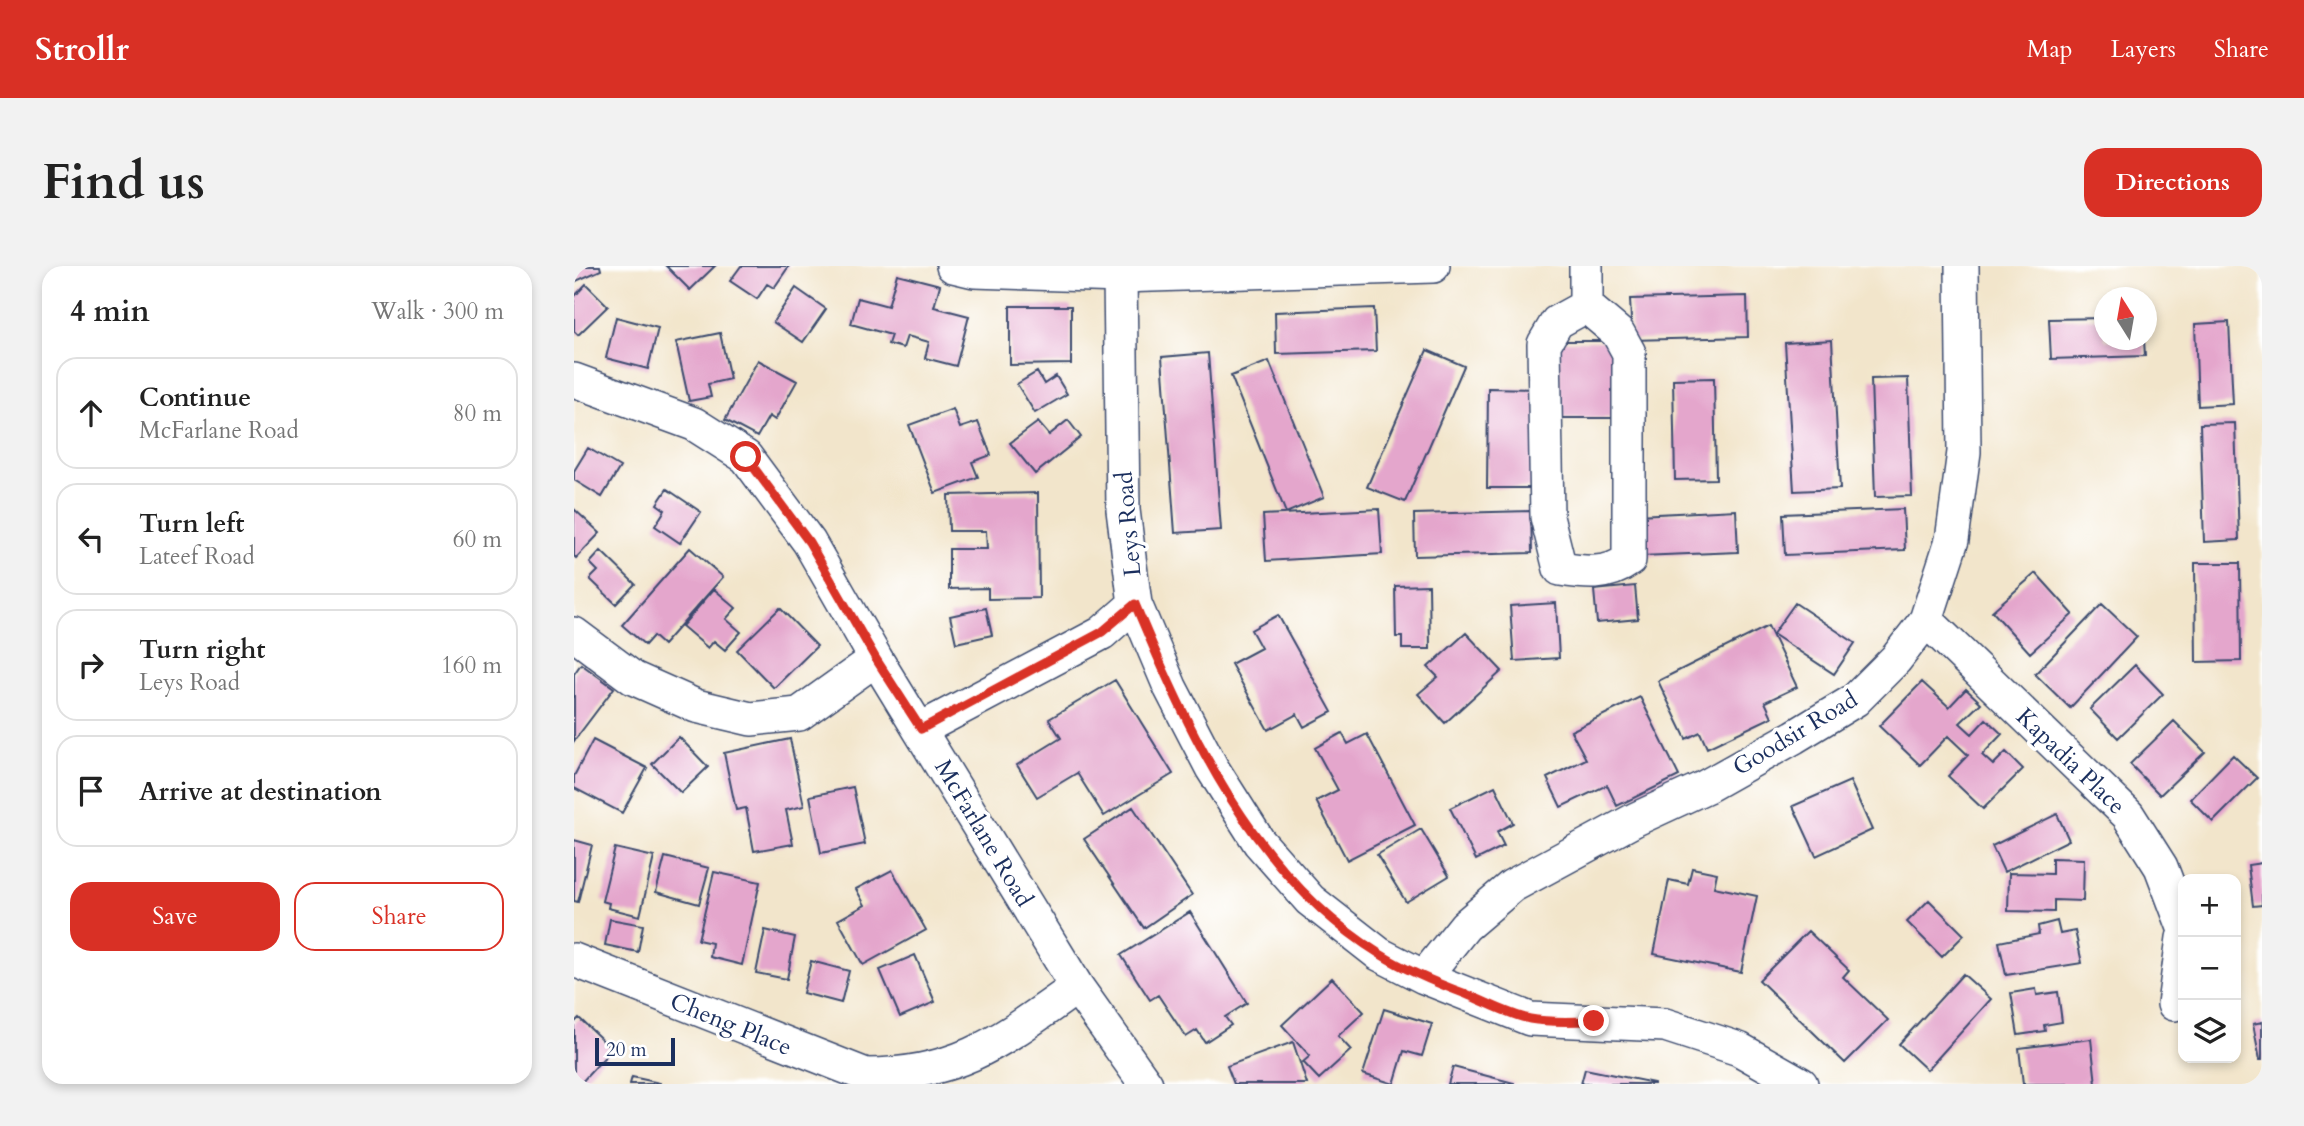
<!DOCTYPE html>
<meta charset="utf-8">
<style>
:root{--surface:#fff;--page:#f2f2f2;--text:#222;--muted:#767676;--line:#e0e0e0;--accent:#d93025}
body{margin:0;font-family:Cardo,serif;background:var(--page);color:var(--text)}
.controls{position:absolute;right:21px;bottom:21px;display:grid;overflow:hidden;border-radius:14px;box-shadow:0 4px 10px #0003}
.controls button{width:63px;height:63px;display:grid;place-items:center;padding:0;border:0;border-bottom:2px solid var(--line);background:var(--surface);color:var(--text);font:35px sans-serif}
.compass{position:absolute;left:1520px;top:21px;width:63px;height:63px;border-radius:50%;background:var(--surface);box-shadow:0 4px 10px #0003;rotate:349deg}
.scale{position:absolute;left:21px;bottom:18px;width:80px;box-sizing:border-box;padding-left:7px;border:4px solid #1b2f5e;border-top:0;font-size:19px;line-height:24px;white-space:nowrap;color:#1b2f5e;-webkit-text-stroke:5px #fff;paint-order:stroke}
.stop{position:absolute;width:21px;height:21px;margin:-16px;border:5px solid #d93025;border-radius:50%;background:#fff}
.stop.end{background:#d93025;border-color:#fff;box-shadow:0 2px 7px #0008}
.list{margin:0;padding:0;list-style:none}
h2{display:flex;justify-content:space-between;align-items:center;height:91px;margin:0;padding:0 28px;font-size:30px}
h2 small{font-size:23px;font-weight:400;color:var(--muted)}
.list li{display:grid;grid-template-columns:46px 1fr auto;gap:21px;align-items:center;box-sizing:border-box;height:112px;margin:0 14px 14px;padding:0 14px;border:2px solid var(--line);border-radius:21px}
.list b{display:block;font-size:26px;white-space:nowrap}
.list p{margin:0;font-size:23px;white-space:nowrap;color:var(--muted)}
.list em{font-size:23px;font-style:normal;color:var(--muted)}
.actions{display:flex;gap:14px;padding:21px 28px}
.actions a{flex:1;padding:16px 0;border:2px solid var(--accent);border-radius:21px;text-align:center;font-size:24px;color:var(--accent)}
.actions .main{background:var(--accent);color:#fff}
.icon{flex:none;width:38px;height:38px;fill:none;stroke:currentColor;stroke-width:2;stroke-linecap:round;stroke-linejoin:round}
.map{position:relative;flex:none;width:1688px;height:818px;overflow:hidden;border-radius:21px}
header{display:flex;align-items:center;gap:42px;box-sizing:border-box;height:98px;padding:0 35px;background:var(--accent);color:#fff}
header strong{font-size:33px}
nav{display:flex;gap:38px;margin-inline-start:auto;font-size:24px}
.intro{display:flex;align-items:center;justify-content:space-between;box-sizing:border-box;height:168px;padding:0 42px}
h1{margin:0;font-size:49px}
.button{padding:18px 32px;border-radius:21px;background:var(--accent);color:#fff;font-size:24px;font-weight:700}
main{display:flex;gap:42px;padding:0 42px}
aside{flex:1;background:var(--surface);border-radius:21px;box-shadow:0 4px 10px #0003}
.map>svg:first-child{display:block}
</style>
<header>
<strong>Strollr</strong>
<nav><a>Map</a><a>Layers</a><a>Share</a></nav>
</header>
<div class="intro"><h1>Find us</h1><a class="button">Directions</a></div>
<main>
<aside>
<h2>4 min<small>Walk · 300 m</small></h2>
<ul class="list">
<li><svg class="icon" aria-label="ahead" viewBox="0 0 24 24"><path d="M12 20V5M6 11l6-6 6 6"/></svg><div><b>Continue</b><p>McFarlane Road</p></div><em>80 m</em></li>
<li><svg class="icon" aria-label="left" viewBox="0 0 24 24"><path d="M17 20v-9H6M10 6l-5 5 5 5"/></svg><div><b>Turn left</b><p>Lateef Road</p></div><em>60 m</em></li>
<li><svg class="icon" aria-label="right" viewBox="0 0 24 24"><path d="M7 20v-9h11M14 6l5 5-5 5"/></svg><div><b>Turn right</b><p>Leys Road</p></div><em>160 m</em></li>
<li><svg class="icon" aria-label="arrive" viewBox="0 0 24 24"><path d="M6 21V4h12l-3 4 3 4H6"/></svg><div><b>Arrive at destination</b></div></li>
</ul>
<div class="actions"><a class="main">Save</a><a>Share</a></div>
</aside>
<div class="map">
<svg width="1688" height="818" viewBox="0 0 1688 818">
<rect width="100%" height="100%" fill="#fff"/>
<filter id="ink" filterUnits="userSpaceOnUse"><feTurbulence type="fractalNoise" baseFrequency=".0143" numOctaves="2"/><feDisplacementMap in="SourceGraphic" scale="14" xChannelSelector="R" yChannelSelector="G"/><feConvolveMatrix kernelMatrix="1 2 1 2 8 2 1 2 1" color-interpolation-filters="sRGB"/></filter>
<filter id="wash" filterUnits="userSpaceOnUse"><feTurbulence type="fractalNoise" baseFrequency=".00686" numOctaves="4" result="noise"/><feDisplacementMap in="SourceGraphic" scale="28" xChannelSelector="R" yChannelSelector="G"/><feGaussianBlur stdDeviation="1.57" result="paint"/><feColorMatrix in="noise" values="0 0 0 0 0 0 0 0 0 0 0 0 0 0 0 0 0 1.4 0 .05"/><feComposite in="paint" operator="in"/></filter>
<g filter="url(#wash)">
<rect width="100%" height="100%" fill="#f2e5cb"/>
<g id="blocks">
<path fill="#e4a6cc" d="M0,0H26L27,4L0,16Z
M92,0H141L116,24Z
M167,0H215L200,22L193,18L183,33L156,15Z
M323,8L366,19L360,41L395,50L382,100L351,92L355,76L333,70L329,82L314,78L317,69L277,58L284,32L314,40Z
M12,18L34,40L4,69L0,65V31Z
M222,22L252,43L229,76L199,56Z
M1173,30L1174,71L1058,74L1056,33Z
M436,40H497V98L436,99Z
M800,42L802,85L702,88L701,46Z
M42,51L84,62L74,103L32,92Z
M1531,52V74H1570L1571,90L1477,93L1475,53Z
M1655,56L1659,138L1624,140L1621,58Z
M146,67L156,113L134,118L137,131L115,135L102,76Z
M1258,74L1266,223L1220,225L1211,77Z
M985,75H1042V152H986Z
M853,84L890,100L831,236L793,221Z
M634,87L647,264L601,267L588,91Z
M184,94L223,115L201,154L195,150L183,171L151,154Z
M695,95L750,231L712,247L657,110Z
M463,106L470,118L482,110L493,128L461,147L443,118Z
M1140,112L1142,213L1101,214L1099,113Z
M1334,112L1338,230L1301,231L1297,113Z
M914,122L963,123L962,222H913Z
M379,143L386,162L404,156L417,189L398,196L404,211L361,227L335,159Z
M494,154L507,171L461,208L436,177L464,156L475,169Z
M1661,157L1665,274L1630,276L1626,158Z
M14,182L46,201L28,231L0,214V205Z
M93,223L127,246L106,277L81,260L91,244L83,238Z
M464,227L465,332L414,333V322L375,323V283H413L412,265H375L374,229Z
M0,243L26,267L2,292L0,290Z
M805,243L808,288L692,295L689,249Z
M1329,243L1331,284L1211,289L1209,248Z
M1162,244L1164,286L1066,290L1064,249Z
M957,245L958,287L841,290L840,248Z
M116,282L149,311L89,379L79,370L71,379L48,359Z
M27,285L61,318L42,338L16,313L24,305L16,297Z
M1621,297H1666L1667,395L1622,396Z
M1462,307L1499,348L1456,387L1418,345Z
M855,319L856,383H828V371H822L821,320Z
M1061,320L1064,353L1023,357L1020,324Z
M140,323L162,342L152,353L167,366L151,384L140,375L134,382L108,360Z
M982,337L985,392L940,395L936,340Z
M1221,337L1281,377L1260,408L1199,368Z
M1528,338L1563,371L1496,442L1461,408Z
M206,342L243,380L200,422L163,384Z
M412,342L418,369L382,377L376,350Z
M704,349L758,446L730,461L723,448L694,464L657,398L687,382L677,364Z
M1194,360L1223,421L1191,436L1198,451L1133,482L1126,466L1112,473L1084,415Z
M892,367L928,405L871,457L844,428L864,411L854,401Z
M7,398L40,422L0,475V408Z
M1561,399L1589,428L1544,472L1516,443Z
M541,414L599,508L530,550L503,507L463,531L443,499L487,472L475,453Z
M1348,416L1375,441L1392,423L1407,437L1386,457L1398,468L1412,453L1428,468L1408,489L1419,499L1432,486L1449,503L1409,543L1374,510L1394,489L1374,470L1346,499L1305,460Z
M1066,431L1105,510L1043,540L1033,519L987,541L973,512L1012,493L997,465Z
M1600,455L1631,486L1586,529L1556,498Z
M768,467L774,478L793,468L841,559L773,594L742,535L764,524L741,482Z
M105,471L134,501L107,527L78,498Z
M216,473L230,540L212,544L219,578L180,585L172,542L162,544L150,487Z
M19,474L73,502L48,547L0,522V510Z
M1659,489L1683,512L1639,556L1616,533Z
M1276,515L1298,564L1242,590L1219,540Z
M921,520L939,557L923,566L930,580L902,594L876,542Z
M279,521L291,578L247,587L236,530Z
M559,541L618,629L570,662L510,573Z
M1483,548L1495,574L1430,606L1418,580Z
M847,563L875,610L832,636L803,589Z
M0,574L18,579L4,636L0,635Z
M41,582L80,591L66,650L34,642L35,637L28,635Z
M91,591L135,602L125,638L82,626Z
M1478,592L1510,593L1509,635L1480,634V646L1434,645L1435,607L1478,608Z
M1688,597V639L1679,640L1674,599Z
M1118,602L1143,607L1140,621L1183,630L1167,706L1080,688L1095,614L1114,618Z
M318,604L352,664L289,699L264,654L291,639L282,623Z
M140,606L186,616L168,699L136,691L138,677L124,674Z
M1355,634L1390,669L1368,691L1333,656Z
M616,646L673,737L651,751L657,759L631,776L623,764L612,771L584,729L576,734L547,689Z
M36,653L69,659L64,686L31,679Z
M1483,655L1486,668L1501,665L1508,697L1432,709L1425,676L1465,668L1464,660Z
M191,664L221,671L213,713L182,707Z
M1234,665L1275,704L1269,711L1314,754L1271,797L1185,714Z
M341,689L361,736L326,751L306,704Z
M237,695L275,705L267,737L229,727Z
M1389,708L1417,733L1353,804L1325,778Z
M758,712L790,746L764,770L777,784L745,813L729,796L736,790L708,759Z
M1462,723L1463,729L1484,726L1488,756L1470,759L1471,765L1444,769L1437,727Z
M810,743L858,758L848,790L830,785L820,818L789,808Z
M5,752L38,783L6,818H0V757Z
M1688,756V794H1686L1679,758Z
M1517,773L1522,818H1449L1445,782Z
M719,776L733,818H660L653,800Z
M879,801L940,817V818H874Z
M1011,803L1080,817V818H1007Z
M58,811L86,817V818H56Z"/>
</g>
</g>
<g filter="url(#ink)">
<use href="#blocks" fill-opacity="0" stroke="#3b4a6e" stroke-width="2"/>
<g fill="none" stroke-linecap="round" stroke-linejoin="round">
<defs>
<path id="minor" d="M379,0L400,5L546,10L859,0
M546,10L549,244L561,338L596,421L638,502L685,576L736,634L805,688L850,711L956,753L1091,759L1165,783L1227,818
M1012,40L1044,67L1055,87V294C1033,310 1012,307 986,303L973,251L970,78L983,56Z
M1012,40V0
M0,114L120,158L172,191L235,276L302,393L503,721L572,818
M1352,354L1554,549L1587,601L1609,659
M0,368L59,412L122,440L177,453L225,448L302,393
M347,463L528,367L561,338
M0,694L292,809C387,809 429,773 503,721
M850,711L891,660L938,620L1062,553L1131,521L1220,471L1281,434L1322,393L1352,354L1378,274L1390,186L1388,0
M1600,738L1609,672"/>
</defs>
<use href="#minor" stroke="#3b4a6e" stroke-width="36"/>
<use href="#minor" stroke="#fff" stroke-width="33"/>
</g>
</g>
<g fill="none" stroke-linecap="round" stroke-linejoin="round" filter="url(#ink)">
<path stroke="#d93025" stroke-width="9" d="M172,191L235,276L302,393L347,463L528,366L561,338C616,469 680,610 806,688C833,705 862,717 892,728C912,736 935,749 956,753C976,757 999,755 1020,755"/>
</g>
<g text-anchor="middle" stroke-width="7" stroke-linejoin="round" paint-order="stroke">
<g font-size="24" fill="#1b2f5e" stroke="#fff">
<text transform="translate(554 258) rotate(-95)" y="8">Leys Road</text>
<text transform="translate(1221 467) rotate(-31)" y="8">Goodsir Road</text>
<text transform="translate(1497 495) rotate(44)" y="8">Kapadia Place</text>
<text transform="translate(410 567) rotate(59)" y="8">McFarlane Road</text>
<text transform="translate(157 758) rotate(22)" y="8">Cheng Place</text>
</g>
</g>
</svg>
<div class="controls">
<button>+</button>
<button>−</button>
<button><svg class="icon" aria-label="layers" viewBox="0 0 24 24"><path d="M12 4l9 5-9 5-9-5zM3 14l9 5 9-5"/></svg></button>
</div>
<svg class="compass" viewBox="-18 -18 36 36"><path d="M0-13l5 13h-10z" fill="#e53935"/><path d="M0 13l5-13h-10z" fill="#767676"/></svg>
<div class="scale">20 m</div>
<div class="stop" style="left:172px;top:191px"></div>
<div class="stop end" style="left:1020px;top:755px"></div>
</div>
</main>
